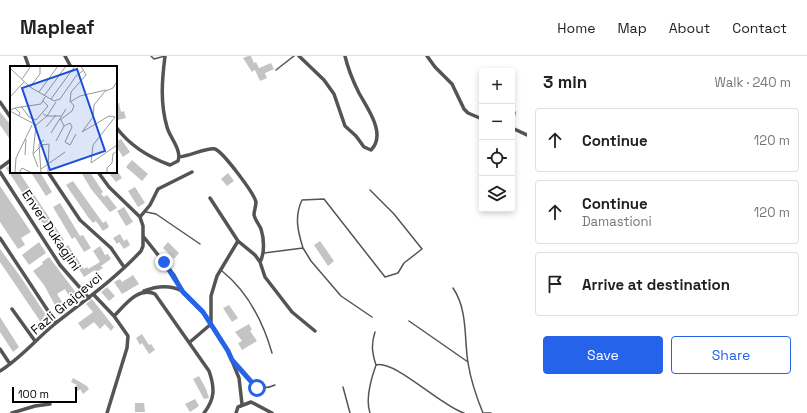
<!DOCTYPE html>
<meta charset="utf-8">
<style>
:root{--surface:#fff;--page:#f6f6f6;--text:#222;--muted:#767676;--line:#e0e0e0;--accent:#2563eb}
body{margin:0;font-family:"Space Grotesk",sans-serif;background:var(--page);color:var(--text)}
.controls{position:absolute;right:12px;top:12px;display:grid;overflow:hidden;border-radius:4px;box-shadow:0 2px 6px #0003}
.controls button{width:36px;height:36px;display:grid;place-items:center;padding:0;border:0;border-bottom:1px solid var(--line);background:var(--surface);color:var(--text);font:20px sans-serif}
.scale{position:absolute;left:12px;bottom:10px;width:65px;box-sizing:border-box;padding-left:4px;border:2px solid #000;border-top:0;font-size:11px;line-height:14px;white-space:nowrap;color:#000;-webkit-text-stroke:3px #fff;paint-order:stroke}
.stop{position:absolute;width:12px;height:12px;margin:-9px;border:3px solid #2563eb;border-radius:50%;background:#fff}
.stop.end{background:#2563eb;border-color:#fff;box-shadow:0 1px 4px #0008}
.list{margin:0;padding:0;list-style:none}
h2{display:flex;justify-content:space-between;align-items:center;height:52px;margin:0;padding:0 16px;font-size:17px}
h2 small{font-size:13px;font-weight:400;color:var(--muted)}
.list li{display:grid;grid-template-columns:26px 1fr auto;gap:12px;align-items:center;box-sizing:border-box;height:64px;margin:0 8px 8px;padding:0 8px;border:1px solid var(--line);border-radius:4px}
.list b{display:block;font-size:15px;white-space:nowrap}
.list p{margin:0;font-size:13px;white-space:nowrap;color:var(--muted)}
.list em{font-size:13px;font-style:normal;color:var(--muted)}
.actions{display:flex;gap:8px;padding:12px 16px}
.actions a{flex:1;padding:9px 0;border:1px solid var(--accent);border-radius:4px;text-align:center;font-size:14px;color:var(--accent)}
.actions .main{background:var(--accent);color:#fff}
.icon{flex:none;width:22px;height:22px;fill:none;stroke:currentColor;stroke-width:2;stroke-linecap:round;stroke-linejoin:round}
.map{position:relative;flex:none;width:527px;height:357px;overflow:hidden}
header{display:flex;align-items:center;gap:24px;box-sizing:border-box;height:56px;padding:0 20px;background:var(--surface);border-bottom:1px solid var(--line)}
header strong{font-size:19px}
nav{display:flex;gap:22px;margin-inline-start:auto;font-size:14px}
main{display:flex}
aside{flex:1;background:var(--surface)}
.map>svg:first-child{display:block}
</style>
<header>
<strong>Mapleaf</strong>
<nav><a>Home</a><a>Map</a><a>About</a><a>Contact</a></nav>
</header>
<main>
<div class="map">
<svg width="527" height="357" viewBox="0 0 527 357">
<rect width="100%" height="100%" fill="#fff"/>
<path fill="#c4c4c4" d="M248,0H251L254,7L256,6L259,12L271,7L274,13L265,17L267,22L260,25L255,14L252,16L243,2Z
M116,47H119L121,56L124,55L126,62L118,64Z
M0,56L11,69V85L0,69Z
M121,83L130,96L123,101L116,90V86Z
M132,104L148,118L142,125L126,111Z
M11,108V116H19L64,184L57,189L6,112Z
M35,116H40L52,136L46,140L32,118Z
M81,116H90L103,136L101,138L104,141L107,139L117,152L110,156L91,133Z
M108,116H118L122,122L116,126Z
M228,117L234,125L227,130L221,123Z
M73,125L103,167L106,165L109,171L103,175L96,165L93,167L88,161L66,129Z
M0,130L31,176L21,182L25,189L18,193L0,166Z
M135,131L145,147L138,151L128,135Z
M60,147L80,180L83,179L91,192L84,196L75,181L72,183L53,151Z
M124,151L133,166L126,170L117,155Z
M120,178L124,185L127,183L130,189L124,193L119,186L117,188L113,182Z
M320,185L334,205L328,210L314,189Z
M39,186L46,197L29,209L22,199Z
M168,186L179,197L174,203L163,192Z
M68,189L84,213L87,211L88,213L100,206L93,195L100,190L105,199L108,198L111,203L101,210L103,212L96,216L95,214L84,221L79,213L76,215L61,194Z
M0,193L20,220L46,259L43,261L47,269L41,273L37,267L40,265L0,206Z
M49,201L77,238L70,242L65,233L57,238L64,249L57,253L44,229L33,215L43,208L42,206Z
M133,219L139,228L122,238L114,226L120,223L122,226Z
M107,231L115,240L109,245L101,236Z
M92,243L114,271L111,275L105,268L100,273L94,266L83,274L78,267L93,256L86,248Z
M229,249L238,262L232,266L223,252Z
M0,261L19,291L13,296L0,276Z
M249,268L252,274L250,275L257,285L242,294L238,287L242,285L235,276Z
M142,278L149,289L151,288L155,294L149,298L142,287L140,289L136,282Z
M199,320L206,333L209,342L204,343L193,323Z
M73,322L87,330L89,333L83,338L80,333L78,335L74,332L77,329L71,326Z
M195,343L199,350L190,356L185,348Z
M135,347H144L145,356H135Z"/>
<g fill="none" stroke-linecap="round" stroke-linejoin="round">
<path stroke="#545454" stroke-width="1.5" d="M151,0L154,3L165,0
M276,14L294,0
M512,70L515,57L514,54
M146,156L156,158L200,188
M303,192C298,176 294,161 302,144L324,143L385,221L398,217L404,207L422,193L394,158L370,134
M264,197L303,192L311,205L341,240L372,261
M222,215C247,235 263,266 272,297
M453,232C468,254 464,282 468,307C471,325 476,340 483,357
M409,265L468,306
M375,276C371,288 372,297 376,309
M234,307C248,321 253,339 275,329
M343,331L350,357
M370,357C365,343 371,323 376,309C394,303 442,351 464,357
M484,357H491"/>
<path stroke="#545454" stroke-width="3.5" d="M25,0L29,11
M65,0L71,11
M299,0L324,24L334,38L345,70L356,80L364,91L371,94C387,78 367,52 359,37C353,25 348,13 345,0
M427,0L435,11L452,28L464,53L468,57L482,63
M0,46L11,62
M116,71C130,90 148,101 170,109L178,105C182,94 170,82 167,71C160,47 162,24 165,0
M512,72L527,79
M179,101C189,100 209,91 215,93C223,96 254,137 256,146C256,150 254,155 254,159C255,164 259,168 261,173C264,182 265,197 260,206
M0,112L11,104
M0,116L60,209L89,242
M48,116L80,164L111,192L124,211
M210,142L238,185L255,199L260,206L265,221L292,256L315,275
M140,161L150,149L158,133L192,116
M143,180L174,219L183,236L203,256L211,268L190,286
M0,182L56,267
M238,185L217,220L211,240V268L228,295L239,322L242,348
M144,235C157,230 170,229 182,235
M93,238L114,260L128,280L127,292L107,357
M12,253L35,285
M114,260C125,249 139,230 155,238L209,315C215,332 215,343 204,357
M0,293L10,308
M0,315C21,302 37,282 56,267C85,244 116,222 141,195L143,190V170L140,161L109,131L98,116
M12,357L35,350L50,348
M236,357L238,351L251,346L272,357"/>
</g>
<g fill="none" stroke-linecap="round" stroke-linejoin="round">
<path stroke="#2563eb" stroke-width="5" d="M164,206L183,236L203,256L228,295L232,304L257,332"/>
</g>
<g text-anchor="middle" stroke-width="3.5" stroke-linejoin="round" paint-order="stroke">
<g font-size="13" fill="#000" stroke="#fff">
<text transform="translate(52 174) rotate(56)" y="5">Enver Dukagjini</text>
<text transform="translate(66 247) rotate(-40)" y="5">Fazli Grajqevci</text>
</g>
</g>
<g transform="translate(10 10)">
<rect width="107" height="107" fill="#fff"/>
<path fill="none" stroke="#999" stroke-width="1" d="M71,0L76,9L61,26L60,36L70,30L96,24L84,39L83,51L72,66L99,50L105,51L83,79L81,97L107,79M0,2L20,21L44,35L50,33L66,10L74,4M12,13L21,0M20,21L30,8V0M96,25L103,22L106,17M29,26L48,0M34,30L56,0M0,31L14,16M41,33L65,0M11,40L19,51L26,54L38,40L33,35M5,42L31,38L35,31M0,44L5,42L10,47L9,49M0,45L26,59L37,50H51M33,48L37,50L46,36M50,54L62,45L64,40L61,36M26,59L23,88L28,101M54,60L60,57L62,61L55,76L60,79L66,68M36,61L46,49M41,67L56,43M46,75L54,60L51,54M23,88L32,79L39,78L38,106M15,89L16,73M31,103L55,86M5,107L6,92L22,59M9,107L12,102L22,107M31,107L29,78L34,74M97,107V102L102,97L103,88L107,85"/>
<path fill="#1d4ed8" fill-opacity="0.15" stroke="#1d4ed8" stroke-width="2" d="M67,3L95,85L40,104L12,22Z"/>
<rect width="107" height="107" fill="none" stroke="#000" stroke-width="2"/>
</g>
</svg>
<div class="controls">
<button>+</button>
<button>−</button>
<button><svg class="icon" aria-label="locate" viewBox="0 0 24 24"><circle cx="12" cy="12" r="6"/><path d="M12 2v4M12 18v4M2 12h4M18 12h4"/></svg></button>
<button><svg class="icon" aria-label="layers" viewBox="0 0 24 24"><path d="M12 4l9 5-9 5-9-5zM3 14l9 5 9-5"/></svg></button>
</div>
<div class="scale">100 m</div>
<div class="stop" style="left:257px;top:332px"></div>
<div class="stop end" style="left:164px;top:206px"></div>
</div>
<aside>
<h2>3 min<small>Walk · 240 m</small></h2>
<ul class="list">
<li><svg class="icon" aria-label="ahead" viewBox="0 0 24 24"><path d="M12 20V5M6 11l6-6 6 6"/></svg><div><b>Continue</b></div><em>120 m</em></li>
<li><svg class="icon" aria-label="ahead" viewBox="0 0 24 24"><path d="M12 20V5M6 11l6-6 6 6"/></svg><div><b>Continue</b><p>Damastioni</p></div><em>120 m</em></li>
<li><svg class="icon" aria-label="arrive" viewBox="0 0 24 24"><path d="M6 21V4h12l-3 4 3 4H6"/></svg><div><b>Arrive at destination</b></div></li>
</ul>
<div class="actions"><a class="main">Save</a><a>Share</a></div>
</aside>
</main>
